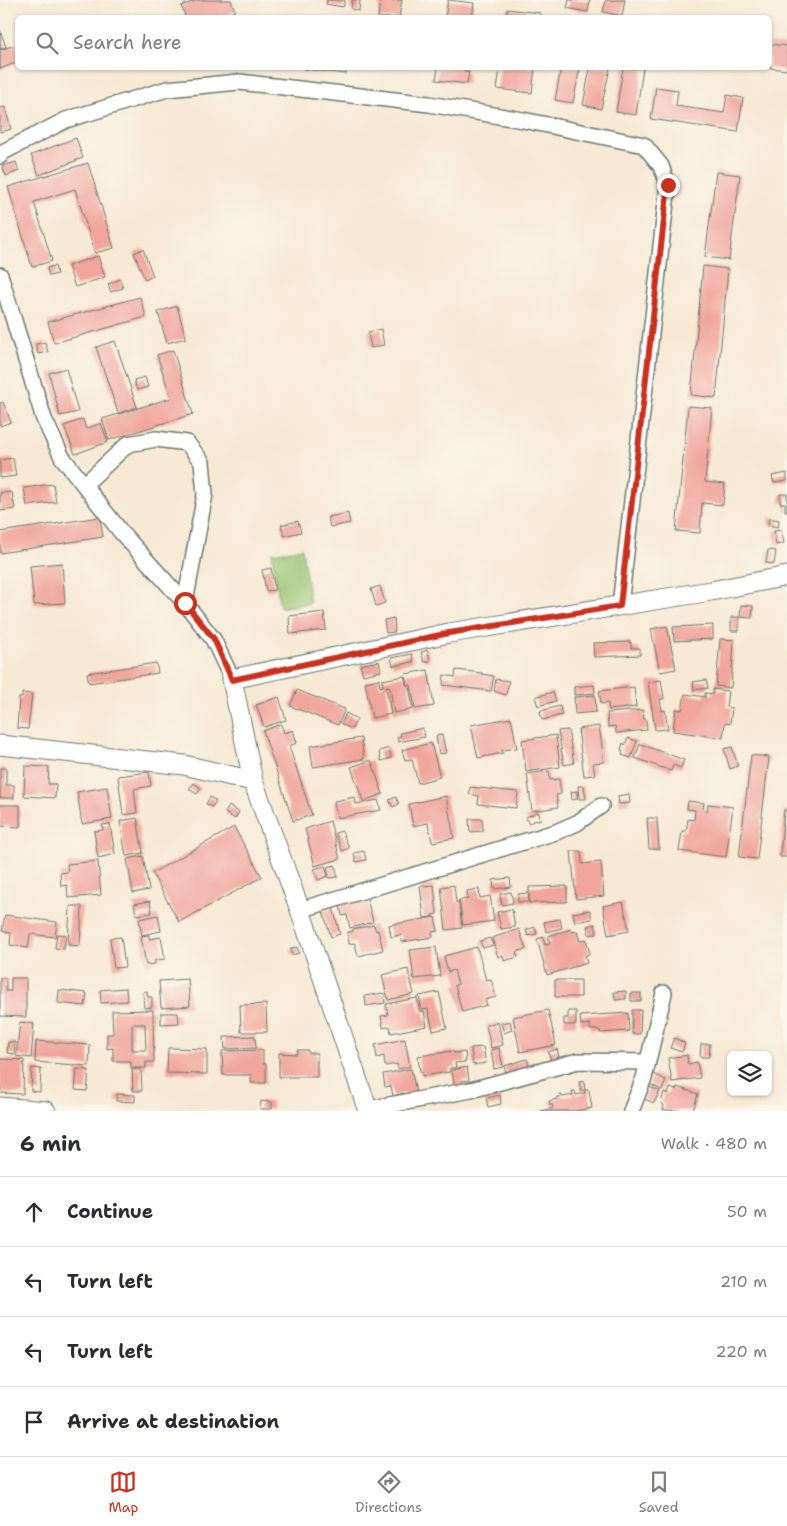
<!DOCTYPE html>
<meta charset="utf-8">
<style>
:root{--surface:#fff;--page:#f7f7f7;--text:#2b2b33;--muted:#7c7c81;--line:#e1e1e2;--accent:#c8321e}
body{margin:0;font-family:"Shantell Sans",sans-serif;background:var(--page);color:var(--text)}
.controls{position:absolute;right:15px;bottom:15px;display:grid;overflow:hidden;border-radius:8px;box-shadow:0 1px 4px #0004}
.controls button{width:45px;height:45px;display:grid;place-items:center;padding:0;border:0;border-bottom:1px solid var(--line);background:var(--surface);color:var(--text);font:25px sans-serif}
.stop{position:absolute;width:15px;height:15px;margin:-11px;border:4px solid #c8321e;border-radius:50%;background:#fff}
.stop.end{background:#c8321e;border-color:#fff;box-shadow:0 1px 5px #0008}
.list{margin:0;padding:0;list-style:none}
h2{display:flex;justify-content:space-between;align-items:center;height:65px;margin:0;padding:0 20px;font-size:21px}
h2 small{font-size:16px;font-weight:400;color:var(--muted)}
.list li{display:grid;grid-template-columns:32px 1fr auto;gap:15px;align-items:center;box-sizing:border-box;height:70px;padding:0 20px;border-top:1px solid var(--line)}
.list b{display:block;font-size:19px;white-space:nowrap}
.list em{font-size:16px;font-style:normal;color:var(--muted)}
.icon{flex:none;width:28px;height:28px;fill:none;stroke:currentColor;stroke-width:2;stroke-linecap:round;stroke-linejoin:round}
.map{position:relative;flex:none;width:787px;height:1111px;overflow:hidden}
.search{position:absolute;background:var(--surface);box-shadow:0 1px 4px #0004;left:15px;right:15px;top:15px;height:55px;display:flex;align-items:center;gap:12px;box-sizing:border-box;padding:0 18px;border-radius:8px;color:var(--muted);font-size:19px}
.sheet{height:345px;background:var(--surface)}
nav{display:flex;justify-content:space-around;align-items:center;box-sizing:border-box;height:70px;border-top:1px solid var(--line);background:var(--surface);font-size:14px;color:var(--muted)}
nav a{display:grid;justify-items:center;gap:2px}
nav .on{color:var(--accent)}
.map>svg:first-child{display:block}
</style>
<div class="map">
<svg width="787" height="1111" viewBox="0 0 787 1111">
<rect width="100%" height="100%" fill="#fbf7ec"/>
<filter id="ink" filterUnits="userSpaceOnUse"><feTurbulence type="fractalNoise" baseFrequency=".02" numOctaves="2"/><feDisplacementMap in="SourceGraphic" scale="10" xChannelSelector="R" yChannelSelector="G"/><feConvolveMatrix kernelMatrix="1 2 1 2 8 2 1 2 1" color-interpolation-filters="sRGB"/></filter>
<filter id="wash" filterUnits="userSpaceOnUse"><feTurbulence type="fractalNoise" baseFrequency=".0096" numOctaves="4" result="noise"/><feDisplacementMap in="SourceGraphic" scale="20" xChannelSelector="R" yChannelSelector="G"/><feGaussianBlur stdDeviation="1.12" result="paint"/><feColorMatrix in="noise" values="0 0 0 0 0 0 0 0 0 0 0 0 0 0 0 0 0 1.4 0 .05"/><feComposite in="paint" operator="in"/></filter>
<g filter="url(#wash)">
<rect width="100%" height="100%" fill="#f7e9d4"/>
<path fill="#97c370" stroke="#5b8052" d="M302,548L310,603L280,608L272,553Z"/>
<g id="blocks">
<path fill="#f0a69d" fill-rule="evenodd" d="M198,0H231L235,11L217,18H186L181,6Z
M327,0H345L343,7L326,4Z
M352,0H360L359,11L351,9Z
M380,0H402L399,18H378Z
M448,0L474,3L472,18H445Z
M569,0H590L588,12L567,8Z
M606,0H625L622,16L603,12Z
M507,9L541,13V18H506Z
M0,30L6,47L0,49Z
M18,44V62L0,69V50Z
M770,44L787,46V70L770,68Z
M303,68H347L346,74L303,69Z
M438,68H465L464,72H469L467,84L436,80Z
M500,68H535L532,93L497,89Z
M561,68H580L573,103L555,100Z
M590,68H610L601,109L583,105Z
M623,68H643L636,115L616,112Z
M656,87L678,90L676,106L724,113L727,95L743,98L738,132L651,119Z
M5,107L11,129L0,132V108Z
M76,138L83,158L39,175L31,155Z
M16,162L19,171L6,176L2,166Z
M88,163L114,248L95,253L75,189L34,202L52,261L32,267L8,187Z
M716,172L740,175L729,260L705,257Z
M143,249L153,276L145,280L134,253Z
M98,256L105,277L75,287L68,266Z
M55,266L57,274L49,276L47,268Z
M703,266L728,269L716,398L691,395Z
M120,279L123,288L111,292L108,284Z
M140,297L146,317L54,343L48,322Z
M177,306L186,338L167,343L158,312Z
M381,329L384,345L371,348L368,332Z
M115,341L137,407L118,413L96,347Z
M45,342L48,352L38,354L36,344Z
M173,350L193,414L109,440L102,419L171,398L157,355Z
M66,368L78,412L60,416L49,373Z
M145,377L148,387L137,390L134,380Z
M3,402L11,422L0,426V403Z
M688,406L712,408L705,482L725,484L723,505L702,503L700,533L676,531Z
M83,419L86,429L101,423L108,442L75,454L64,426Z
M13,458L16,476L0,478V460Z
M787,473V481L774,483L772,476Z
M53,484L56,502L27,506L24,488Z
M12,492L15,509L0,511V493Z
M780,494H787V511H785V503H780Z
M348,513L350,523L330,527L328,517Z
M100,517L103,537L0,553V532Z
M769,518L779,520L778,527L768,525Z
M298,521L301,532L284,536L281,525Z
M781,530L784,543L776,545L774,531Z
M768,550L776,551L774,564L766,563Z
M62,563L65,603L34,605L30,566Z
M271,568L275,590L266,591L262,570Z
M380,586L385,603L376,606L371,589Z
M741,605L753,606L752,618L740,617Z
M324,612L326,630L290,634L289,616Z
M731,617H739V631H731Z
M394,618L395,632L386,633L384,620Z
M713,625V639L674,641L673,627Z
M667,626L676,669L660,672L651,629Z
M720,639L734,640L731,688L716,686Z
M631,642V648H640V655L594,657L593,643Z
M428,650L430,661L424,662L421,652Z
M412,654L413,662L393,666L391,658Z
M379,661L381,671L363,675L360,665Z
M156,663L158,673L89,683L87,673Z
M428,670L434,706L415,709L411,685H409L413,709L394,713L390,688L388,686H386L391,714L372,718L365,682L379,679L380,687L383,686L382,680L404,676L407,686L405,674Z
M456,670L482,673V674L494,676L491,691L443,685L444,675L455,677Z
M496,679L509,681L506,695L494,691Z
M661,680L664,699H660L662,711L665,710L668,729L655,730L648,682Z
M706,680L708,688L694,690L693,682Z
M594,685L595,693L574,695V687Z
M634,687L636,707L609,710L608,703L601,704L599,691Z
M713,689L728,691L726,707L732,708L730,724L725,723L723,738L673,731L676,709L682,710L685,694L705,697V693L713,694Z
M297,690L345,709L338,725L290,706Z
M553,692L556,701L538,706L535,697Z
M22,693L32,694L28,729L17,728L19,698H22Z
M595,695L596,712L575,714L574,697Z
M279,697L286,720L264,727L256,705Z
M560,706L562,715L542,720L540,711Z
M643,710L644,719H646L647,730L616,733L615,726L608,727L607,713Z
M346,713L357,719L352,729L341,724Z
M511,718L517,748L502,750L503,753L478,758L471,725Z
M281,724L284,733L293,730L297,743L289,746L312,815L293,821L263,731Z
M599,726L604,762L593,763L595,775L584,776L578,729Z
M423,728L425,737L398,742L397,737L401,736L400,733Z
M568,730L574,763L564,765L558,731Z
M442,735L446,753L439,754L436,736Z
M556,735L560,767L526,772L522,740Z
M361,738L364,759L313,767L310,746Z
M628,738L637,741L631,758L622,755L623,751L621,750L623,743L625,745Z
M431,743L440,777L418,783L412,759L405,760L402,750Z
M640,744L684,760L681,768L673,765L671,771L635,758Z
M732,747L738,766L730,769L724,749Z
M389,748L391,758L381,761L379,751Z
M751,755L769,757L757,859L739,857Z
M371,760L383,794L363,801L351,767Z
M25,766L49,767L48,784H56L55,798L24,796Z
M0,768H6V785H14V798H0Z
M549,771L550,780L559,779L561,794L556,795L558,807L532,811L527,774Z
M149,772L151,786L134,789L137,813L123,815L118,776Z
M194,783L201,788L197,794L189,789Z
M578,786H584L586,799H579Z
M107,787L112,819L82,824L77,792Z
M470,787L518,792L516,808L478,804L479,796L469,794Z
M577,791V799L572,800L571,792Z
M629,794L630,803L619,804L618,796Z
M446,796L454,838L432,842L428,823L413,826L409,804Z
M210,797L216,801L212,807L206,804Z
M355,797L356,804L378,800L381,810L337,818L334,801Z
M396,797L399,804L393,807L389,800Z
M688,801L704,803L703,810L707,811L708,804L733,807L726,857L679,851L682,831H686L688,819L694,820L695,810L687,809Z
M0,805H20V827L0,826Z
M229,806L239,812L235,819L225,813Z
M784,810H787V857H780Z
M538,812L541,819L528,823L526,817Z
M137,818L143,853L126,856L120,821Z
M647,818H657L659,849H649Z
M469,819H482L483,831L470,832Z
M330,821L340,859L315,866L305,829Z
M110,824L115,854L98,858L94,831L103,830L102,825Z
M234,827L262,877L179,922L152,873Z
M342,831L349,848L342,851L335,833Z
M364,851L366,860L356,862L354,853Z
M571,851H581L582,864L601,862L604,896L576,899Z
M143,856L149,890L133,893L127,859Z
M98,861L101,895L68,898L67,885L61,886L60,873L68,872L67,864Z
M335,865L338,877L329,878L327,867Z
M325,866L328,876L318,880L314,869Z
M510,878L511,887L494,889L493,880Z
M434,885L437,914L432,915V917L424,918L420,886Z
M454,885L456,902H459L462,928L446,930L441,887Z
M567,886V902L529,903V887Z
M479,889L480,898L490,896L494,921L463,925L459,900L468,899L467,891Z
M511,892L513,903L502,905L500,894Z
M528,893L529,902H518V894Z
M367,898L373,922L350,928L347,915L342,916L340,905Z
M150,901L152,913L136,915L134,904Z
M623,902L629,931L608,935L603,906Z
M70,906H82L80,946L68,945Z
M333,908L340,934L331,937L323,911Z
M512,909L515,927L501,929L497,912Z
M590,910L592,919L575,922L573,913Z
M5,915L57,922L55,937L30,934L28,948L10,945L11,933L2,931Z
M158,915L161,931L142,935L139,919Z
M435,917L438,931L432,932L433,937L402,942L401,935L391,937L389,925Z
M560,919L562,928L546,932L544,922Z
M595,924L597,934L589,935L587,926Z
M374,925L376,931L378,930L383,950L358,956L355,943L349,944L347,933L353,931V929Z
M535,927L537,934L528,936L526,930Z
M519,929L526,949L516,952L518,957L504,961L503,955L498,957L492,938Z
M571,929L572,932L577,931L580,941L586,939L590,953L585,956L587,963L547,975L537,939L543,937L545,945L550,943L548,936Z
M57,934L66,935L64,949L55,948Z
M149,935V939L161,937L165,959L155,960V964L146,965L141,936Z
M121,937L125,967L114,968L110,938Z
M490,938L493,945L483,948L480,941Z
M297,947L299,953L292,955L291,948Z
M436,947L440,976L414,979L410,950Z
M477,947L486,980L491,979L496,997L485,1000L487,1005L462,1012L455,985L458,984L454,970L448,972L444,956Z
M408,969L414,994L388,1000L382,975Z
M0,978H6V991H11V978H26V1017L0,1016Z
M188,979L190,1006L161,1008L159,981Z
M555,980H581V997H555Z
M126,988L127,1001L101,1003L100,990Z
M59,990L87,993L85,1006L58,1003Z
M147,991L148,997H152V1007L144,1008L143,992Z
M626,991V999L615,1000L614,992Z
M439,992L447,1028L433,1031L428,1009L422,1010L419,996Z
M383,993L385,1003L366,1006L365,996Z
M631,993H641V1001H631Z
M417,998L420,1012L424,1011L427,1026L391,1033L390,1026L383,1028L381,1016L388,1015L386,1004Z
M266,1004L267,1032H241L240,1005Z
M153,1010L154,1062H146V1068H131V1061H113V1048L107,1049V1034H113L112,1011ZM132,1024H145L146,1050H132Z
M548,1010L556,1045L520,1052L513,1017Z
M632,1010H641L640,1034H632Z
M568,1011H576V1025H564V1018H568Z
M161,1013H178L179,1023L161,1024Z
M628,1013L629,1031L600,1033V1030H590V1024L581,1025L580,1016Z
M510,1021L512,1030L504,1033L501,1023Z
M20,1022L34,1024L31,1058L16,1056Z
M498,1022L503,1045L491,1048L486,1025Z
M255,1036L256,1048L225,1049L224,1037Z
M674,1038L685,1043L682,1052L670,1048Z
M405,1039L410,1067L398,1069L397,1064L385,1066L384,1056L377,1058L375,1045Z
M36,1041L90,1045L89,1066L35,1062Z
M8,1042H15L14,1054L7,1053Z
M701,1044H710L709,1057H700Z
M483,1047L486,1063L473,1065L471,1048Z
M168,1048L207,1049V1074L167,1073Z
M499,1048L503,1067L494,1069L491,1050Z
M557,1049L559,1057L551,1060L548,1052Z
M263,1050V1064H266V1083H251V1075H223L222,1051Z
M297,1050H308V1053H317V1077H279V1053L297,1054Z
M453,1051L454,1053L465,1052L466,1062L455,1063L456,1068H450V1072L422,1076V1072H420L418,1056Z
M687,1055L688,1064L697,1062L700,1078L672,1082L668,1058Z
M0,1059L24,1060L23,1094L0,1093Z
M527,1059L530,1069L507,1076L504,1066Z
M467,1067L469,1080L462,1081L463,1085L455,1090L452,1070Z
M32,1068L41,1069L40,1092L31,1091Z
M77,1069L89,1070L87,1091L75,1090Z
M132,1069H141L142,1091H133Z
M411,1069L417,1096L405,1098L404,1093L393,1096L391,1086L385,1087L383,1074Z
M654,1074L666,1080L662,1090L649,1084Z
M584,1081L585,1090L581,1091L579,1082Z
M649,1087L660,1091L654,1103L644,1099Z
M677,1087L698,1094L693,1111L663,1110L664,1105L661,1103L664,1092L668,1094L670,1088L676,1090Z
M585,1090H589L592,1108L576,1111H541L553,1108L552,1104L550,1105L549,1101L557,1099V1097H560L559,1094H561L562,1097L573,1095L572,1091H575L576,1095L585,1093Z
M117,1094L135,1095V1102L116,1101Z
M500,1095L501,1104L488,1107L486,1098Z
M261,1101L272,1102V1109H260Z"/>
</g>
</g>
<g filter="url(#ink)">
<use href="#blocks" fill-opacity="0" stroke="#6b796c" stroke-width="1"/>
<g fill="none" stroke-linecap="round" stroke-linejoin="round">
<defs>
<path id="minor" d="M0,156L3,152L66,120L167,89L239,82L429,104L523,120L644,145L661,166L668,185L620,606
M0,275L44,419L62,457L121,532L185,603L213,639L232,679
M84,485L128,444L156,439L187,443L202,462L205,494L185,603
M300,910L556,832L577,823L601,806
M368,1109L471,1090L578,1061L648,1062
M631,1111L644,1078L664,993"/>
<path id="tertiary" d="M0,745L184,765L253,781L300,910L368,1111
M253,781L232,679L449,633L711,591L787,576
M0,1107L46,1111"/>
</defs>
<use href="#minor" stroke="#6b796c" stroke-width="18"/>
<use href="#tertiary" stroke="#6b796c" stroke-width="21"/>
<use href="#minor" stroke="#fff" stroke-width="15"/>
<use href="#tertiary" stroke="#fff" stroke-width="19"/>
</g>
</g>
<g fill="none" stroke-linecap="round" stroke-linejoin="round" filter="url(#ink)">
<path stroke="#c8321e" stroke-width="6" d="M185,603L214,639L232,680L449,633L620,606L668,185"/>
</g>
</svg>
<div class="controls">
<button><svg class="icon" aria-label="layers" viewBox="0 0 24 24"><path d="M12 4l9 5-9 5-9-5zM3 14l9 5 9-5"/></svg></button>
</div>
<div class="stop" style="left:185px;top:603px"></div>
<div class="stop end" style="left:668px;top:185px"></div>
<div class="search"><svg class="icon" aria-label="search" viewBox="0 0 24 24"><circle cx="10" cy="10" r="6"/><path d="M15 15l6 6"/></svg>Search here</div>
</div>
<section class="sheet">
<h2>6 min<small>Walk · 480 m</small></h2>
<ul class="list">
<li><svg class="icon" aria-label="ahead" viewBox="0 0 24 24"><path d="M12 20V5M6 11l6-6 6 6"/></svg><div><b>Continue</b></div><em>50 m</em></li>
<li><svg class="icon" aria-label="left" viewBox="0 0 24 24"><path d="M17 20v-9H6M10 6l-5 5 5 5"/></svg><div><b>Turn left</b></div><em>210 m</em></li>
<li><svg class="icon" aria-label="left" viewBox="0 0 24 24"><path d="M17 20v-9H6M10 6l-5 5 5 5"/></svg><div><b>Turn left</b></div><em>220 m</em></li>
<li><svg class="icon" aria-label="arrive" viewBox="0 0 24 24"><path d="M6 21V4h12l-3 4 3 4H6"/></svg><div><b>Arrive at destination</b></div></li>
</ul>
</section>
<nav>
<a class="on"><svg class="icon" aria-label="map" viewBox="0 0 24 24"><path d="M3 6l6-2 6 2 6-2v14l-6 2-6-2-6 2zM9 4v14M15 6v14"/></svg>Map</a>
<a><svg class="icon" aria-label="directions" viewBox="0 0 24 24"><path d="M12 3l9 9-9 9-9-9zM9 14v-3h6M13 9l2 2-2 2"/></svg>Directions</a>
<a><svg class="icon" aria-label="saved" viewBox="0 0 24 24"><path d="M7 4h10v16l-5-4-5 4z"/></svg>Saved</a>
</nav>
